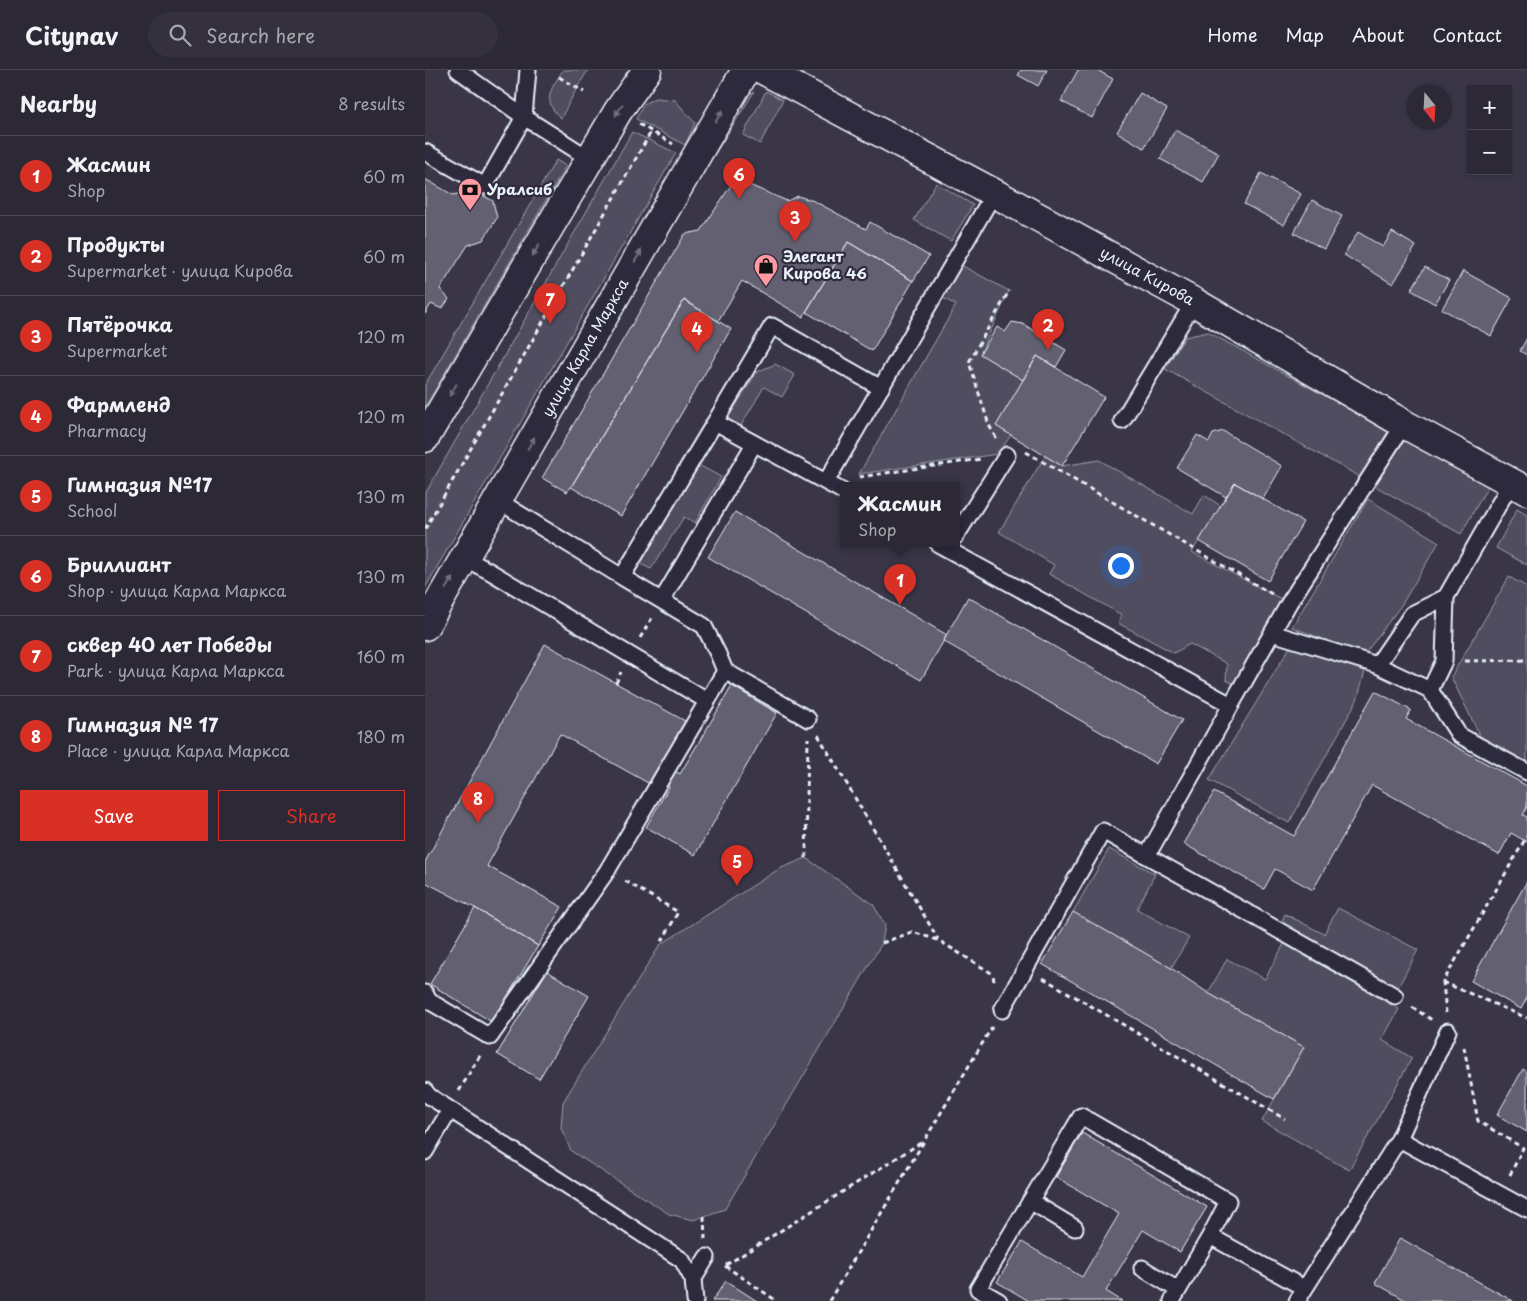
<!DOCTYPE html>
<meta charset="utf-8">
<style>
:root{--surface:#2c2836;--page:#34303e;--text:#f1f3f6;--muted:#a6a6ad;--line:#484451;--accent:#d93025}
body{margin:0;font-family:"Playpen Sans",sans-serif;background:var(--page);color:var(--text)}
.controls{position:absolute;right:15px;top:15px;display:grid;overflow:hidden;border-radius:0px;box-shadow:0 1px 4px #0004}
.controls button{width:45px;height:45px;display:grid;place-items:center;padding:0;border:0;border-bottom:1px solid var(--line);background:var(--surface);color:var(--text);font:25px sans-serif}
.compass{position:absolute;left:982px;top:15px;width:45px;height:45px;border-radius:50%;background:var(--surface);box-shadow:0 1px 4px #0004;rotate:162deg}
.you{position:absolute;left:695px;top:495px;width:18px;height:18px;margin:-12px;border:4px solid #fff;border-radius:50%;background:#1a73e8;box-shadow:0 0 0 8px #1a73e833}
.badge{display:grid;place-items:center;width:32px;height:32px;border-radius:50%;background:var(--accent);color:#fff;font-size:16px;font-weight:700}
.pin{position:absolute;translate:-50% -41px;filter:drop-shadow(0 1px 2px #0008)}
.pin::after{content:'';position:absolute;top:26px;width:18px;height:15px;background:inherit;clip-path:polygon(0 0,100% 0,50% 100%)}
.popup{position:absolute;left:415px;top:412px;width:120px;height:65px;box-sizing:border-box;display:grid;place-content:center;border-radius:0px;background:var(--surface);filter:drop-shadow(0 1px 4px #0005);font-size:16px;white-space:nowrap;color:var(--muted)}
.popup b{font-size:19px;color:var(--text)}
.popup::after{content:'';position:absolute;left:50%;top:100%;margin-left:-10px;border:10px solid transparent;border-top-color:var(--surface)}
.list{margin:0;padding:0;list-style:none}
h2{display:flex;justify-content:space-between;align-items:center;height:65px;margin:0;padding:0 20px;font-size:21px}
h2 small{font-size:16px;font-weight:400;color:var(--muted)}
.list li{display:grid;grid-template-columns:32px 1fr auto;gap:15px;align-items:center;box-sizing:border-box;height:80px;padding:0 20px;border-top:1px solid var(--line)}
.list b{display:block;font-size:19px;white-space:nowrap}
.list p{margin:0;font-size:16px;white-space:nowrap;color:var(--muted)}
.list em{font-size:16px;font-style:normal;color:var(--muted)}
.actions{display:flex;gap:10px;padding:15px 20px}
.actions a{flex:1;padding:11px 0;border:1px solid var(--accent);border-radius:0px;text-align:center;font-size:18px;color:var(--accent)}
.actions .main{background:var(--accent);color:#fff}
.icon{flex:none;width:28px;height:28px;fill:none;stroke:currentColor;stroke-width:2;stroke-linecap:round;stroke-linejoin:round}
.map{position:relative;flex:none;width:1102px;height:1231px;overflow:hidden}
header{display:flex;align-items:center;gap:30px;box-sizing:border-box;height:70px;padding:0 25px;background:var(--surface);border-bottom:1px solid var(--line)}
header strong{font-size:24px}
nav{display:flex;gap:28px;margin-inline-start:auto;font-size:18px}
.search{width:350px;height:45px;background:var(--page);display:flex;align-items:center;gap:12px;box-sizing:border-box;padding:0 18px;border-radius:28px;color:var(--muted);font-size:19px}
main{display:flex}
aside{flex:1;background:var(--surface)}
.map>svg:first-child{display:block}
</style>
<header>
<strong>Citynav</strong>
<div class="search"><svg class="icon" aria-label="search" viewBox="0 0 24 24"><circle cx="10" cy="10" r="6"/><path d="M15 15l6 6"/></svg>Search here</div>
<nav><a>Home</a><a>Map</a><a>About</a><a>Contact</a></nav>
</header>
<main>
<aside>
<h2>Nearby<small>8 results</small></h2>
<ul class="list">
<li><span class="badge">1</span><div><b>Жасмин</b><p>Shop</p></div><em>60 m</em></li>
<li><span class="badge">2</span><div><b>Продукты</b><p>Supermarket · улица Кирова</p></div><em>60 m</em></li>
<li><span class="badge">3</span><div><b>Пятёрочка</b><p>Supermarket</p></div><em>120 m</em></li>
<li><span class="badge">4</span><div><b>Фармленд</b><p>Pharmacy</p></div><em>120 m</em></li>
<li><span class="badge">5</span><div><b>Гимназия №17</b><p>School</p></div><em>130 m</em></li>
<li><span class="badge">6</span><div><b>Бриллиант</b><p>Shop · улица Карла Маркса</p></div><em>130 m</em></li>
<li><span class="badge">7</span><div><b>сквер 40 лет Победы</b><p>Park · улица Карла Маркса</p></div><em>160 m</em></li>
<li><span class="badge">8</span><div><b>Гимназия № 17</b><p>Place · улица Карла Маркса</p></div><em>180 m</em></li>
</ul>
<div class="actions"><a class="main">Save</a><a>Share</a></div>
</aside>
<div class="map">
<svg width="1102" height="1231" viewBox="0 0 1102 1231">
<rect width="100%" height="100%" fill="#3a3648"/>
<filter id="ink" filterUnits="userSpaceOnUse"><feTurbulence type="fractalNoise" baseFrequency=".02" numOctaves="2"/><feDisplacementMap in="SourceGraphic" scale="10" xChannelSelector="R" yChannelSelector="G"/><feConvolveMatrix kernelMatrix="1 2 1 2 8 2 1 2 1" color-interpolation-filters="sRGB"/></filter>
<g filter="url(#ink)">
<path fill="#504e5f" stroke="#9ca0ac" d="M138,0H163L152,18L136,48C116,31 126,19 138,0Z
M341,21L358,30L335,74L318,65Z
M329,22L288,87L279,81L314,26Z
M230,28L250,30L270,53L260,75L211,49L219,34Z
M207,62L251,83L0,518V424Z
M131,90L141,96L0,337V315Z
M511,113L548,135L526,171L489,150Z
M536,195L584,221L555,284L598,310L571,356L586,365L573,384L434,404L531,235L516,227Z
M783,262L966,362L937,408L740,299L760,267Z
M350,294L370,305L357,327L339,317L314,359L301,351L332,302Z
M977,368L1063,416L1036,464L950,416Z
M620,386L637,396L674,390L768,444L779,425L796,436L767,482L864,533L816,617L801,610L802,594L765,574L749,583L693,553L697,545L624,504L629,495L574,462Z
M268,392L296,407L270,453L259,447L226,499L207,490Z
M943,429L1014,472L977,534L939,585L867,557Z
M1092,439L1102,445V495L1071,478Z
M1084,507L1102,517V702L1061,678L1026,607Z
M865,577L940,601L932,630L864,753L784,710Z
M684,779L730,804L712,839L764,868L746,898L648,842Z
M381,788L448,834L460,855L457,873L300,1139L268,1150L244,1144L146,1081L136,1058L138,1032L235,875L354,799Z
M913,838L993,880L971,921L853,859L860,844L899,864Z
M859,874L974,939L957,970L987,988L924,1100L837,1051L879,977L783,923L802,889L840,909Z"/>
<path fill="#636171" stroke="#e8f1f8" d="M596,0H622L613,16L593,5Z
M653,0H672L688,9L667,48L636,31Z
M715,23L742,39L719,78L692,62Z
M750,60L794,83L778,112L735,89Z
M836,103L876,124L859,155L819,134Z
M0,109L28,125L48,120L68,131L72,148L58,170L43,175L15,219L24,229L17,239L6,234L0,244Z
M310,109L362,131L373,126L389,131L441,159L445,152L504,186L488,211L423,172L378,247L317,211L293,251L259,230L146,417L142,422L117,408L260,164L276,161Z
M887,130L917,146L899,179L869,163Z
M933,162L958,177L967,162L991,176L968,214L919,185Z
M423,172L488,211L447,281L381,242Z
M1000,197L1024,210L1010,234L986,220Z
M1038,201L1087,228L1066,266L1017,239Z
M259,230L306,259L196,446L146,417Z
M587,252L598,254L641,280L631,297L612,286L598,310L555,284L572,257L580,262Z
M1102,268V285L1095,281Z
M612,286L679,327L637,396L571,356Z
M798,361L857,396L838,429L810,413L801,427L752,398L772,365L784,372L788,364Z
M810,413L878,452L843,511L774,471Z
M310,442L522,565L496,610L283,487Z
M543,527L757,650L731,694L518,571Z
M120,574L260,651L225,714L135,664L62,796L137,837L113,876L50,838L0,812V792Z
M307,616L352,643L270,785L221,757L244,717L227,707L236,693L255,704Z
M950,621L986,640L981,649L1102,716V737L1098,745L1102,747V772L1086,763L1074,785L947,715L888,820L850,799L839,819L759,774L789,722L869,766Z
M1102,811V928L1096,939L1046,911Z
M50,838L113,876L67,952L5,914Z
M648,842L746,898L783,923L879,977L849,1029L617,894Z
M122,901L164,926L114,1009L72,984Z
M1098,999L1102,1002V1062L1072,1045Z
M657,1063L782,1137L755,1182L718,1160L681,1221L697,1231H604L572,1212L597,1172L657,1207L694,1144L631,1107Z
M975,1168L1088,1231H982L950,1213Z
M301,1211L332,1231H287Z"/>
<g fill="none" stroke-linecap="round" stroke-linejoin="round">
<defs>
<path id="lane" d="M33,0L99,47L165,89
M0,82L60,116L99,47L103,0
M697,351L769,232
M290,352L347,256L456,318
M401,412L569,123
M72,430L197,507L290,352L419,422
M531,466L582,385
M513,474L806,635L864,533L979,354
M39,488L64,501L282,631
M1021,527L1019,591L1005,620L952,595L987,544L1021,527L1086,413
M237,530L329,374
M847,563L952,595
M300,601L383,649
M1005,620L1034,665L1102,702
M806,635L722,786L970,926
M0,923L4,931L65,967L182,801L300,601L293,584L279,556L197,507
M577,940L678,761L722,786
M0,1021L4,1026L257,1190L268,1210L270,1231
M974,1069L1023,961
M0,1082L25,1040
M605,1131L650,1158
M717,1198L753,1220
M268,1210L282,1187
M574,1231L553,1219L656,1046L803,1131L785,1166
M747,1231L785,1166L879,1218
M872,1231L974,1069L1102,1139"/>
<g id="secondary">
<path id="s1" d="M338,0L569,123L769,232L979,354L1102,421"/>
<path d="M0,368L193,41L222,0"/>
<path id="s2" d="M0,556L321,0"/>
</g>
</defs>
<use href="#lane" stroke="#e8f1f8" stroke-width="19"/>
<use href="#secondary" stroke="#e8f1f8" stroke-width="31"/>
<path stroke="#e8f1f8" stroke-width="3" stroke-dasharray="5 4" stroke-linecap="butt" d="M134,7L159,22
M214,54L248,74
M571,368L564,355L544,292L584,221
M601,382L847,524
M434,407L556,389
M0,459L226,62
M215,568L227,548
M1040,591L1102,590
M191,613L196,602
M393,665L513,869
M381,788L383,668
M200,811L253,842L235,875
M457,873L487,862L513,870L568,904L569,912
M618,908L860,1049
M1018,912L1102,948
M987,937L1007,950
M1021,943L1018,912L1102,766
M1039,977L1053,1051L1098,1078L1084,1107
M34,1021L56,984
M279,1146L280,1169
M301,1195L497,1072
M300,1196L352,1231
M404,1231L567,957"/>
<use href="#lane" stroke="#2f2a3d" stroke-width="15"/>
<use href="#secondary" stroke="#2f2a3d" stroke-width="28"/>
</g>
<defs><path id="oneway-solid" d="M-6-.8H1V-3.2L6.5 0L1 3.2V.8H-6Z" transform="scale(1.25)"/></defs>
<g fill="#70707e">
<use href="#oneway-solid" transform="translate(194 40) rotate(123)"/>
<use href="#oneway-solid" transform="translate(294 46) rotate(-60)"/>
<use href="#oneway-solid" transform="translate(111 180) rotate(121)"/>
<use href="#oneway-solid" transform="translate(213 186) rotate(-60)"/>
<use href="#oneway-solid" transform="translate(28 320) rotate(121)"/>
<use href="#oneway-solid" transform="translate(106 373) rotate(-60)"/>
<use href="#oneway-solid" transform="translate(24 513) rotate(-60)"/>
</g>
</g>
<defs>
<symbol id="bank-pin" viewBox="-11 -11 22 30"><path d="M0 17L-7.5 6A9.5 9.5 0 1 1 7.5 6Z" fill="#ff9aa2" stroke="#2f2a3d"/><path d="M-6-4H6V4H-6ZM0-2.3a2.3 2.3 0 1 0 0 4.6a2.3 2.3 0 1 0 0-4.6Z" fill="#111"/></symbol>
<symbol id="shop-pin" viewBox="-11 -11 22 30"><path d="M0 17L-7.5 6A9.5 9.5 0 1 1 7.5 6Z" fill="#ff9aa2" stroke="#2f2a3d"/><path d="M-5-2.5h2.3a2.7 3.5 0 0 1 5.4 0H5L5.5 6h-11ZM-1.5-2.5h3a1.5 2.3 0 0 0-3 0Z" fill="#111"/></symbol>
</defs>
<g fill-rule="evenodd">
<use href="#bank-pin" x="31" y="106" width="28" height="38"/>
<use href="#shop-pin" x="327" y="182" width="28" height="38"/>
</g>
<g text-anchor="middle" stroke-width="4.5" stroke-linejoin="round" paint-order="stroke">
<g font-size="15" font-weight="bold" fill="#e8f1f8" stroke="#2f2a3d" text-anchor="start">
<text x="62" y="125">Уралсиб</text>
<text x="358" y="192">Элегант<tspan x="358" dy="17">Кирова 46</tspan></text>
</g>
<g font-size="15" fill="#e8f1f8" stroke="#2f2a3d">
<text dy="5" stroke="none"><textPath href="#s1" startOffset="436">улица Кирова</textPath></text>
<text dy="5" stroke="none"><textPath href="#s2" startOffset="321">улица Карла Маркса</textPath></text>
</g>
</g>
</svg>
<div class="controls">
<button>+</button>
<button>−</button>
</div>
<svg class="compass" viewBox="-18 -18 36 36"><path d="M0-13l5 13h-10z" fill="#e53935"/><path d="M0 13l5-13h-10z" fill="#a6a6ad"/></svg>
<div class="you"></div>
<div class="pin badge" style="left:475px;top:535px">1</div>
<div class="popup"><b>Жасмин</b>Shop</div>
<div class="pin badge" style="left:623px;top:280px">2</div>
<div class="pin badge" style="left:370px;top:172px">3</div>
<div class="pin badge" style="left:272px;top:283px">4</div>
<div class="pin badge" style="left:312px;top:816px">5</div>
<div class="pin badge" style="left:314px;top:129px">6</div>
<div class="pin badge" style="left:125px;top:254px">7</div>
<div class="pin badge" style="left:53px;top:753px">8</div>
</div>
</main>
